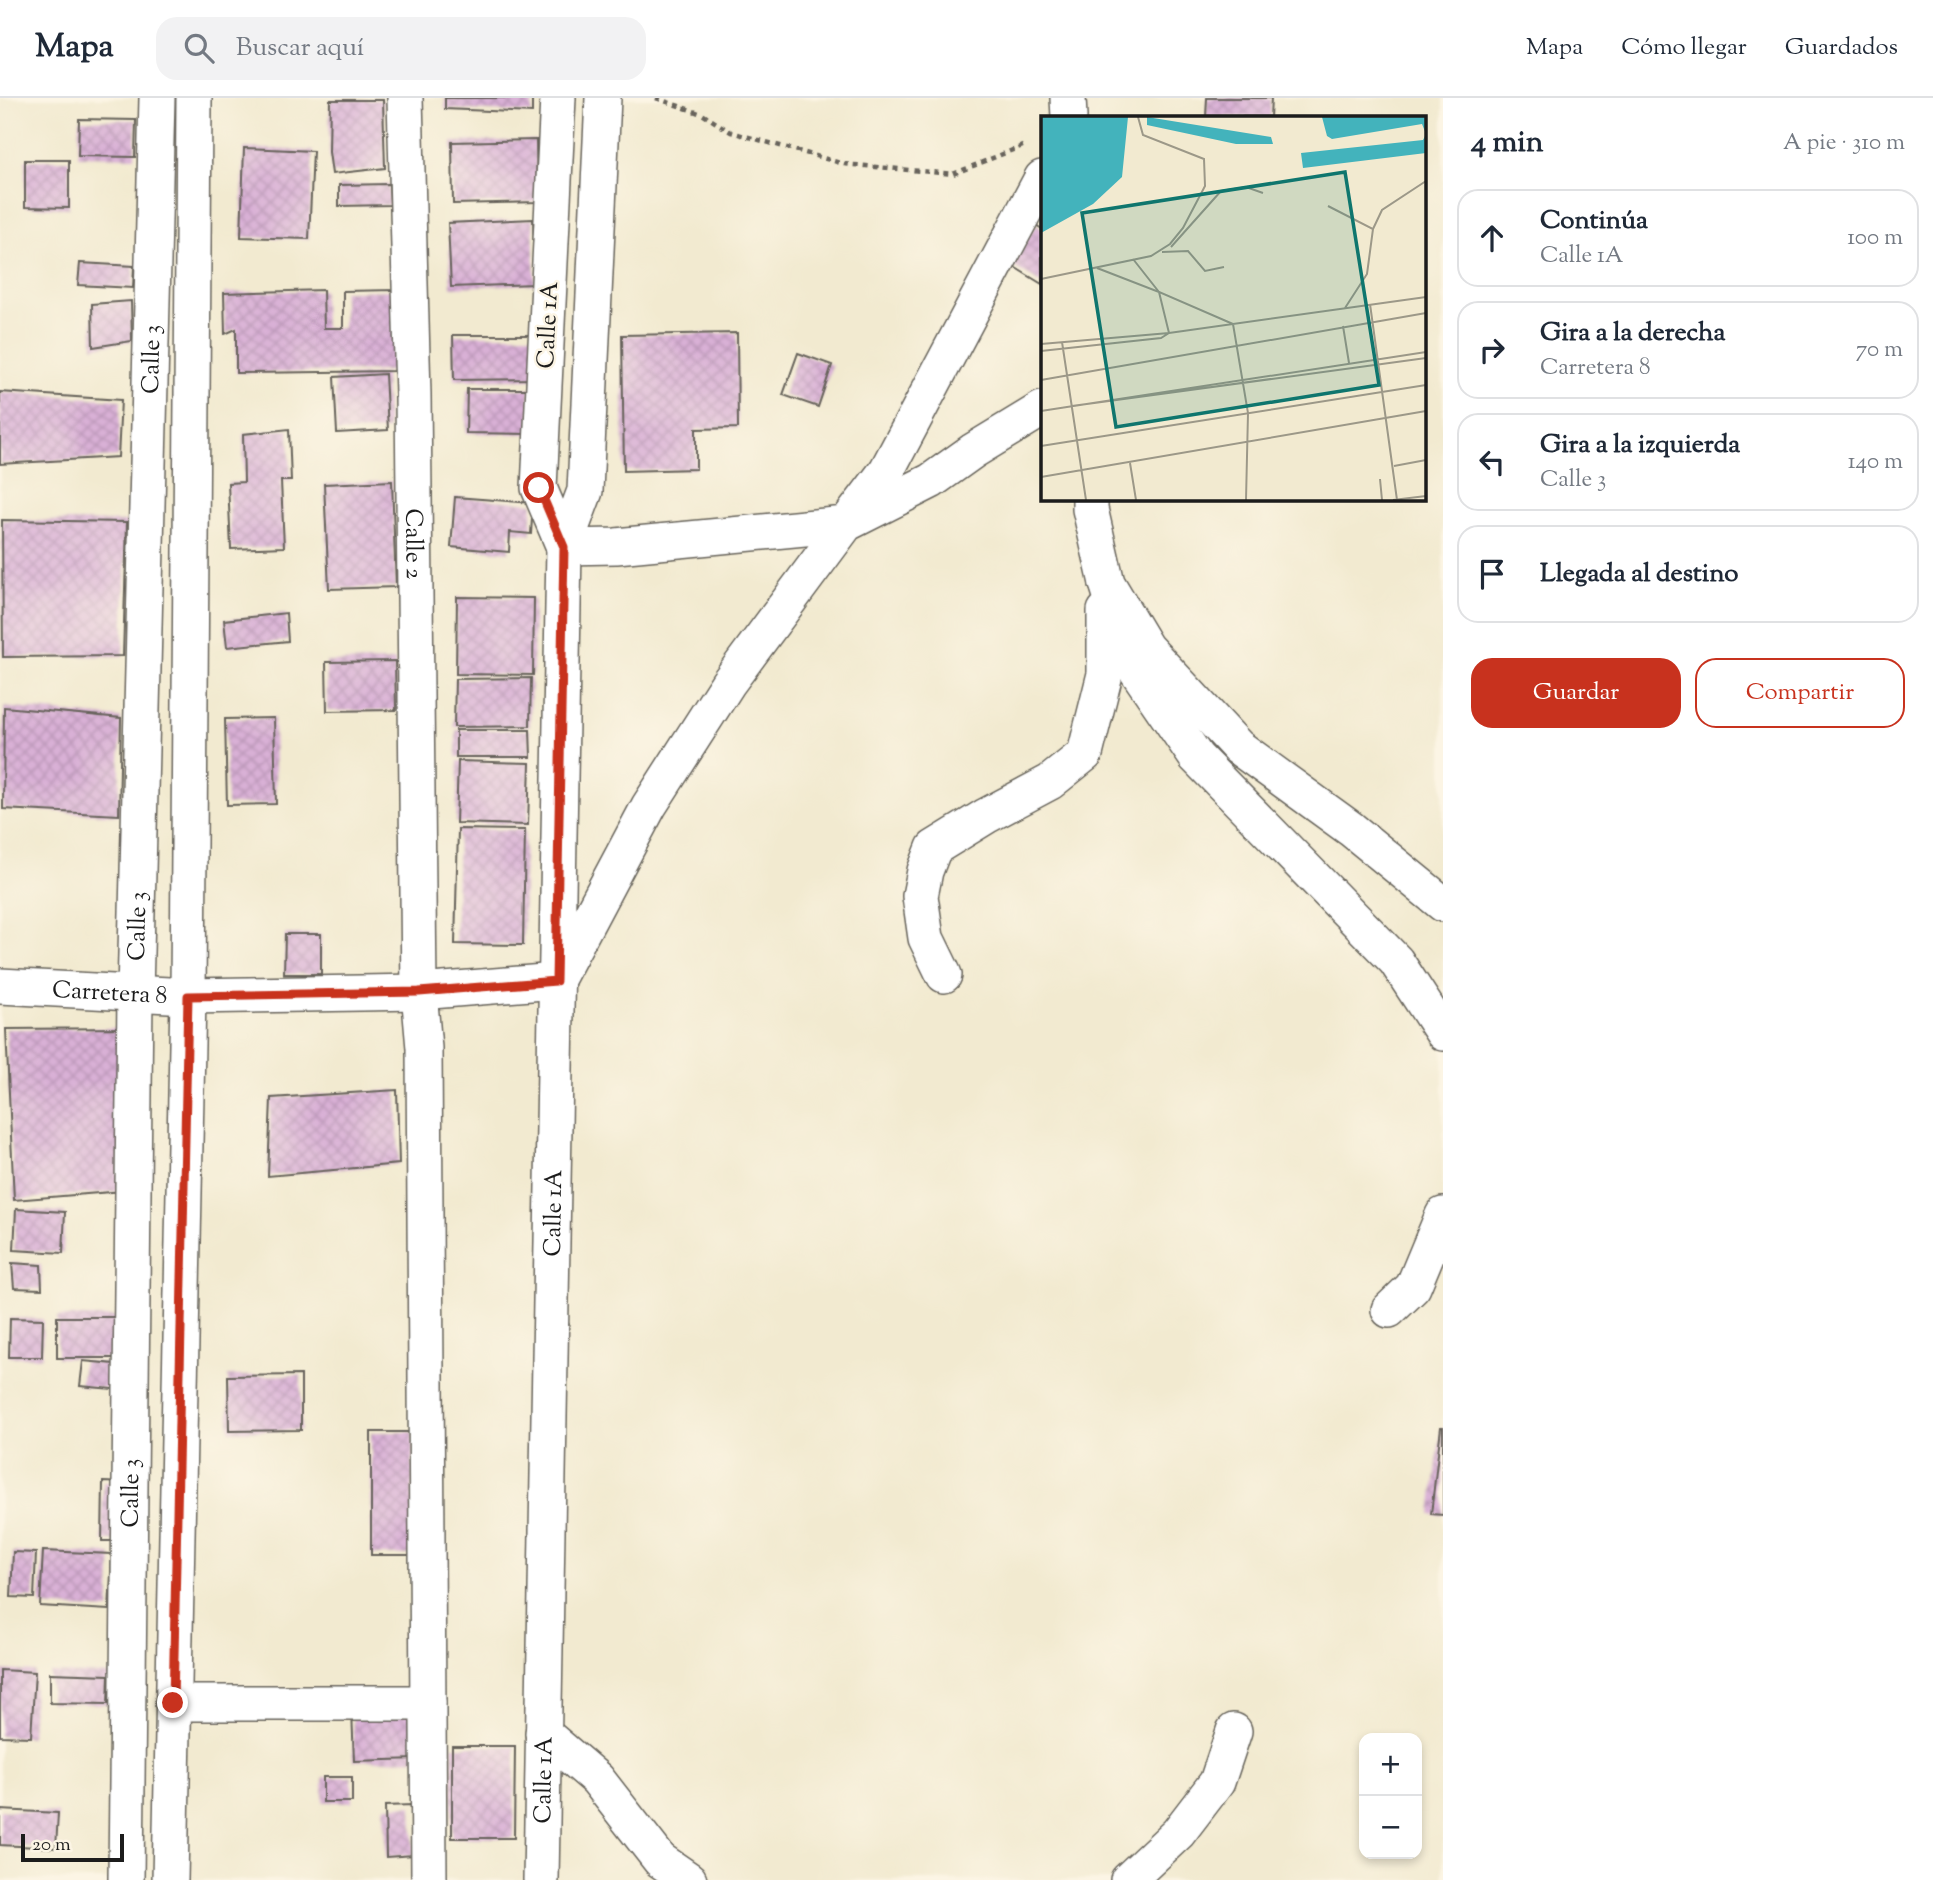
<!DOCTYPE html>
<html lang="es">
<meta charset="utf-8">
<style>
:root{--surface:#fff;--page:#f2f2f3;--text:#1f2937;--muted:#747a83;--line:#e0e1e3;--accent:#c8321e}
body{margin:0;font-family:"Sorts Mill Goudy",serif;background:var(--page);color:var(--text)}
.controls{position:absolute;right:21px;bottom:21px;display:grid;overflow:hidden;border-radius:14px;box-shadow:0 4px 10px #0003}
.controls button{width:63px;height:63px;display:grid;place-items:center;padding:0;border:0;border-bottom:2px solid var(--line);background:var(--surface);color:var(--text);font:35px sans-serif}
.scale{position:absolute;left:21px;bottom:18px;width:103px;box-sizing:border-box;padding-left:7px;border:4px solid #1c1c1c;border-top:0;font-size:19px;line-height:24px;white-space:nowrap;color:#1c1c1c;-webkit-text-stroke:5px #fcf5e5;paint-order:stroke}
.stop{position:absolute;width:21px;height:21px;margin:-16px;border:5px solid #c8321e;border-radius:50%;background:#fff}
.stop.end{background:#c8321e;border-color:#fff;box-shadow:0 2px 7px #0008}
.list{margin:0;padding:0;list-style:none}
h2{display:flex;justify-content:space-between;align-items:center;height:91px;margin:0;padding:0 28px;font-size:30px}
h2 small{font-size:23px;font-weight:400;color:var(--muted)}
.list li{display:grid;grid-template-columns:46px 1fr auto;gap:21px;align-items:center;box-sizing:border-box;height:98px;margin:0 14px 14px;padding:0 14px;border:2px solid var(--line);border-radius:21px}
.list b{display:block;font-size:26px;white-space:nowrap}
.list p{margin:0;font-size:23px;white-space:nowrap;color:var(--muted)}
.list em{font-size:23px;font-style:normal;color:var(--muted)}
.actions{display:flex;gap:14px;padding:21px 28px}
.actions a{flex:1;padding:16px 0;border:2px solid var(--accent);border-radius:21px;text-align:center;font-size:24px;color:var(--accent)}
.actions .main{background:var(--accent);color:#fff}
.icon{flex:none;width:38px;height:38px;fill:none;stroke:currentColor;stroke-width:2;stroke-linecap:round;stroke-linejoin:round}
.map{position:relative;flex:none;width:1443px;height:1782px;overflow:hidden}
header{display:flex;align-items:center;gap:42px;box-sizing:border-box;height:98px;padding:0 35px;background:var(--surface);border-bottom:2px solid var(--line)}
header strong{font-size:33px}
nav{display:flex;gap:38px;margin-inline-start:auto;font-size:24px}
.search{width:490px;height:63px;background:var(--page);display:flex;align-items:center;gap:18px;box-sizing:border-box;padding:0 24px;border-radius:21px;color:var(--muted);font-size:26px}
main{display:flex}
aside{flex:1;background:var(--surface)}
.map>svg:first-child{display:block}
</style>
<header>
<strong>Mapa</strong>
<div class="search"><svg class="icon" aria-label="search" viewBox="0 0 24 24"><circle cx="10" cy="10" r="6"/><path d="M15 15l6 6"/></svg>Buscar aquí</div>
<nav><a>Mapa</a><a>Cómo llegar</a><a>Guardados</a></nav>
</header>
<main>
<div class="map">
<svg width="1443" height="1782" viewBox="0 0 1443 1782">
<defs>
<pattern id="building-cross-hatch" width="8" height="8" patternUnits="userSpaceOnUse" patternTransform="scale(1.75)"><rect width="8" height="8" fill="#d9b0d6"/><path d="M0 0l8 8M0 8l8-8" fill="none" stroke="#ba97b7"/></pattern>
</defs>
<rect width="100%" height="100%" fill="#fcf5e5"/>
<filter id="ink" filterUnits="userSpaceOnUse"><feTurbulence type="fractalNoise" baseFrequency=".0143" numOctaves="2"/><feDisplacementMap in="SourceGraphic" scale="14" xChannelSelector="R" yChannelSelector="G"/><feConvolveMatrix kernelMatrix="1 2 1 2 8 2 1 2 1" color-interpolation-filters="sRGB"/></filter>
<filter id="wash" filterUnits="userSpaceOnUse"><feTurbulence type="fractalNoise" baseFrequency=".00686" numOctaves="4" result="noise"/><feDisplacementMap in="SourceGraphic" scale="28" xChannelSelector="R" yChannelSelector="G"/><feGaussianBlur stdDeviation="1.57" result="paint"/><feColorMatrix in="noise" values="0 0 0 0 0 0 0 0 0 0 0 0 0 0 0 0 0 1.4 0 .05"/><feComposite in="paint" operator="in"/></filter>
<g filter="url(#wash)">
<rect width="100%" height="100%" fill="#f2ead0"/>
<g id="blocks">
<path fill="url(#building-cross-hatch)" d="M445,0H532V15L445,11Z
M1207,0H1271L1270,19H1206Z
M330,2H383L385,70L332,76L329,54Z
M79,21L136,22L135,59L78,58Z
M536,42L537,104L453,106L452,44Z
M244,50L313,53L309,141L241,139Z
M25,62H69V110L25,109Z
M389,86L390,107L339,108V87Z
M533,121L535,186L451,189L448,125Z
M1036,127L1042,131V186L1011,167Z
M80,165L134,168L133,190L78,187Z
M323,192L324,230H343V193L396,192L397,273L236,275V231L225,236L224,195Z
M131,203L132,243L93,249L92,206Z
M737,235L738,330L696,331V371L624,373L622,237Z
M453,237H534V281L454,282Z
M798,255L832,267L818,309L783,297Z
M385,276L388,332L337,335L334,279Z
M467,291H530V336L466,335Z
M0,294L121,302L118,359L0,366Z
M289,331L291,383H281L284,449L231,451L228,385L244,384L243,336Z
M392,383L396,489L329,491L324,386Z
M455,399L533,405L531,436L510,434L509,454L451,449Z
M2,422L127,424L123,558L3,559Z
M457,499L534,500L533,577L456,576Z
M286,515L288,543L227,549L224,522Z
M395,563L396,612L327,613L326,564Z
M531,580L530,628L454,629L455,581Z
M4,609L121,620L119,717L3,711Z
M274,620L276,706L227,707L225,621Z
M456,632H530L531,659H456Z
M458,663L530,665L528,727L456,725Z
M458,731L525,732L523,847L455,846Z
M285,836H321V876H284Z
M127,930L123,1093L14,1102L6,931Z
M397,992L399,1066L268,1078L271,1000Z
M16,1111L65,1114L63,1155L14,1152Z
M12,1165L41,1167L42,1191L14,1190Z
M57,1219H125V1260H57Z
M10,1220L43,1221L42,1259H9Z
M83,1263L125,1267L123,1292L80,1288Z
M301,1277V1332L229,1333L228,1278Z
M1441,1329H1443V1417L1431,1416Z
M371,1334H413L412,1457H371Z
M103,1384L126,1385L124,1443H102Z
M43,1453L112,1456L109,1512L40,1508Z
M13,1454L36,1455L34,1500L11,1499Z
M0,1572L35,1574L31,1639L0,1638Z
M50,1575L109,1577L108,1606L50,1605Z
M415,1610L417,1661L354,1663L352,1613Z
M452,1648H515L514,1740H452Z
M323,1679H352V1704H323Z
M412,1707L414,1757L386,1759L385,1708Z
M0,1712L58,1715L56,1750L0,1747Z"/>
</g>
</g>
<g filter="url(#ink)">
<use href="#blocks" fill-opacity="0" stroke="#67645b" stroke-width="2"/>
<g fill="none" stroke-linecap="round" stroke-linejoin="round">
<defs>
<g id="minor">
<path id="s1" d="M405,0L413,297L419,894L424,950L429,1782"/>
<path d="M558,0L539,390L564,449"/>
<path d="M1068,0L1069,19"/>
<path d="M1090,401V411L1107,485L1146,550L1238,649L1351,731L1443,806"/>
<path d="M564,449L616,448L846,426L887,372L1042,80"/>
<path d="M1107,485L1131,564L1196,659L1396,863L1443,935"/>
<path d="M944,877L926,840L920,798L925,773L934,750L986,718L1050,684L1085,656L1105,576V513"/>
<path id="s2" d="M0,888L188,898L419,894L556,883L649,708L728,585L846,426L931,383L973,353L1042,311"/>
<path d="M1389,1212L1413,1189L1443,1117"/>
<path d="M173,1605H428"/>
<path d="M543,1635L597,1681L660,1762L689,1782"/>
<path id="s3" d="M126,1782L135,896L157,0"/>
<path d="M170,1782L188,898L194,0"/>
<path id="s4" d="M541,1782L564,449L585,393L603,0"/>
<path d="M1128,1782L1178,1735L1217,1684L1234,1633"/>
</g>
</defs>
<use href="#minor" stroke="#67645b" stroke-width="38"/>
<path stroke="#67645b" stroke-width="4.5" stroke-dasharray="5 5" stroke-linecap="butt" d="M656,0L702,16L731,34L844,66L953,76L1025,47"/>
<use href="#minor" stroke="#fff" stroke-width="35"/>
</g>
</g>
<g fill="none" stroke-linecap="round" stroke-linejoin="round" filter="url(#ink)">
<path stroke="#c8321e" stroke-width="9" d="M173,1605L188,898L419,894L556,883L564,449L539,390"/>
</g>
<g text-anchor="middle" stroke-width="5" stroke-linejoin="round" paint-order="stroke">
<g font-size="24" fill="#1c1c1c" stroke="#fcf5e5">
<text transform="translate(547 227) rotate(-87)" y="8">Calle 1A</text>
<text dy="8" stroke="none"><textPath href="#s3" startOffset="1521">Calle 3</textPath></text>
<text dy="8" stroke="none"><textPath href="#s1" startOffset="446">Calle 2</textPath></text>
<text dy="8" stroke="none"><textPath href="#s3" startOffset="954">Calle 3</textPath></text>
<text dy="8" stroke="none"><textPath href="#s2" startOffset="110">Carretera 8</textPath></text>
<text dy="8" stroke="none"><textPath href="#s4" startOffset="667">Calle 1A</textPath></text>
<text dy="8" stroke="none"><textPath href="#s3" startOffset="387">Calle 3</textPath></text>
<text dy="8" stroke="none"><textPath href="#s4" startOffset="100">Calle 1A</textPath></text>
</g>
</g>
<g transform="translate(1041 18)">
<rect width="385" height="385" fill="#f2ead0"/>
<path d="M0,1H87L81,61L52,88L0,117ZM106,1L230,21L232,28H195L106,9ZM281,1H385V37L262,52L260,37L382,24L385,18L381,8L291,23L286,20Z" fill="#43b3bc"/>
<path fill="none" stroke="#9c9888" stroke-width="2" d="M287,90L332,113L326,158L304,192M332,113L341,94L385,65M130,131L180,75L205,71L222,77M121,136L147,135L164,155L183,151M92,143L118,176L192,208L207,297L205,384M56,152L118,176L128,217M0,163L110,140L129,128L142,112L164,70L163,43L102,19L97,1M329,188L356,384M302,210L308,247M21,226L45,384M0,228L128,217L385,181M0,235L120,222L128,217M0,264L385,197M31,290L385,242M0,295L385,236M0,330L385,269M89,347L95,384M353,350L385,344M0,361L385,295M339,363L341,384M352,384L385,380"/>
<path fill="#0f766e" fill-opacity="0.15" stroke="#0f766e" stroke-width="3.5" d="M304,56L338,269L75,311L41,97Z"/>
<rect width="385" height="385" fill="none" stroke="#1c1c1c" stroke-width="3.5"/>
</g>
</svg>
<div class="controls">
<button>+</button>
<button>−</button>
</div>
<div class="scale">20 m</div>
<div class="stop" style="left:539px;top:390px"></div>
<div class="stop end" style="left:173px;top:1605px"></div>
</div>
<aside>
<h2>4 min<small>A pie · 310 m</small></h2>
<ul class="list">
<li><svg class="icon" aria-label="ahead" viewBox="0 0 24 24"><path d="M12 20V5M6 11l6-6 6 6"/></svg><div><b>Continúa</b><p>Calle 1A</p></div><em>100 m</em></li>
<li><svg class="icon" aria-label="right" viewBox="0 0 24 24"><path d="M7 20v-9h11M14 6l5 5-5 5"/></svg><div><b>Gira a la derecha</b><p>Carretera 8</p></div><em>70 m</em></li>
<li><svg class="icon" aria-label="left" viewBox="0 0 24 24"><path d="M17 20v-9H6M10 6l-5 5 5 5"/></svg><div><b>Gira a la izquierda</b><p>Calle 3</p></div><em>140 m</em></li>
<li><svg class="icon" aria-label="arrive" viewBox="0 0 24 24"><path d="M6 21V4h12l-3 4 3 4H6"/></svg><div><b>Llegada al destino</b></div></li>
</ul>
<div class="actions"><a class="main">Guardar</a><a>Compartir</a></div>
</aside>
</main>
